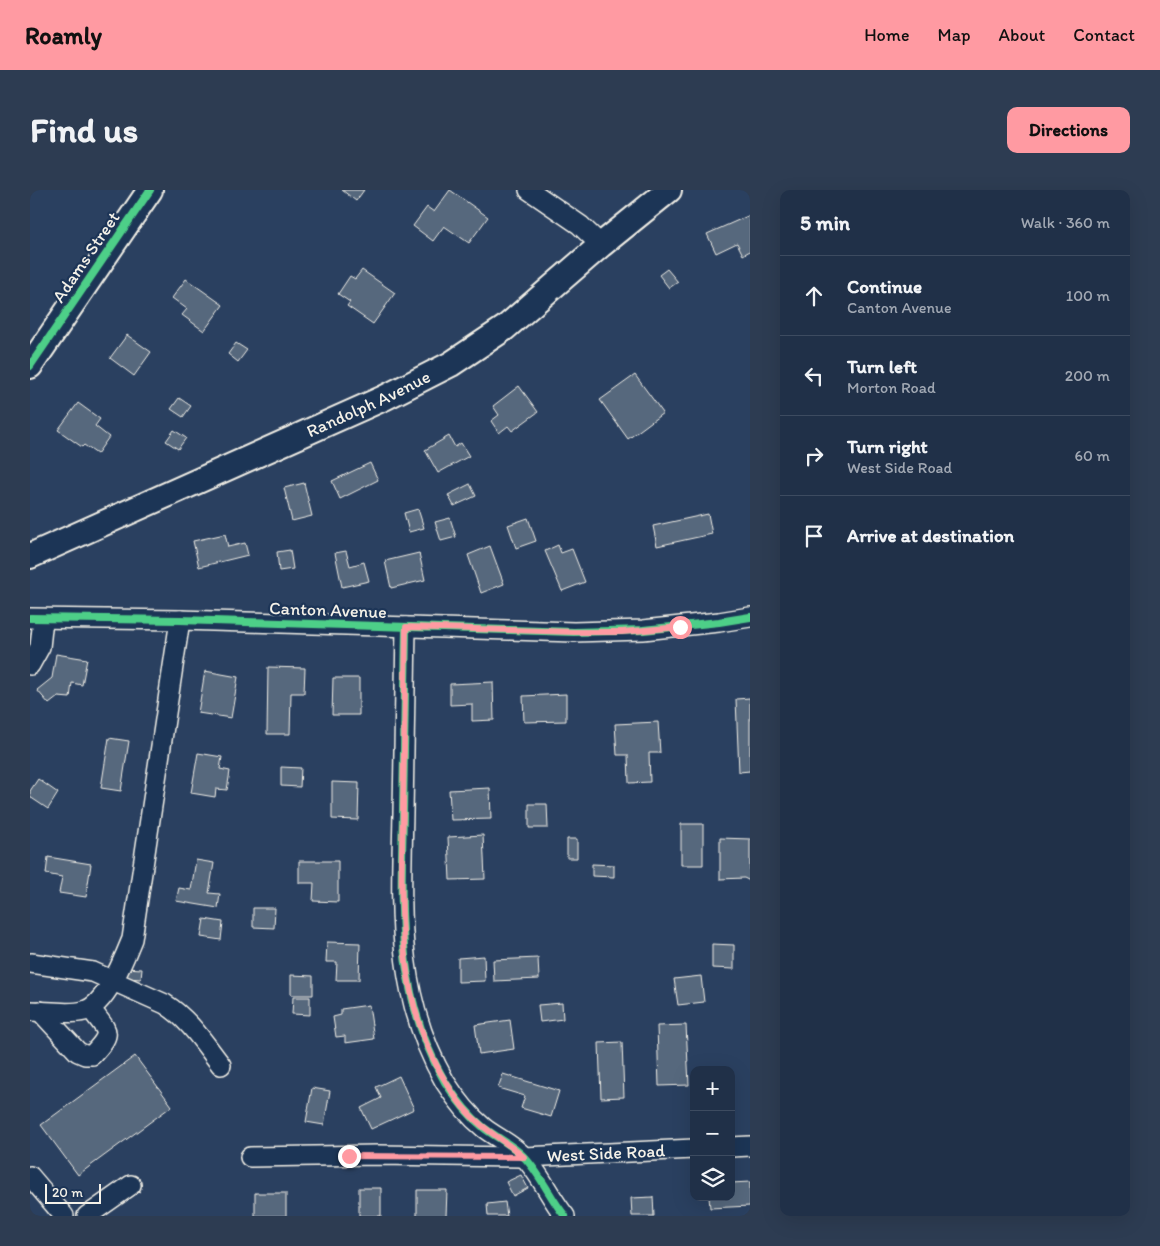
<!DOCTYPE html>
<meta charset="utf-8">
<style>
:root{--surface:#203048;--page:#2d3c52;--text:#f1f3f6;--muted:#a2a9b4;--line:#3d4b60;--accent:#ff9aa2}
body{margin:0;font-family:Itim,sans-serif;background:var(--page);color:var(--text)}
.controls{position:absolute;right:15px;bottom:15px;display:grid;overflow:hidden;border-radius:10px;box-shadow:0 5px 20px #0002}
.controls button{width:45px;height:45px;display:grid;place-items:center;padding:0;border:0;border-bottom:1px solid var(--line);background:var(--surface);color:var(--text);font:25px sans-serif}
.scale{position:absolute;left:15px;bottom:12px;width:56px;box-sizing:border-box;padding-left:5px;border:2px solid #f4f1e8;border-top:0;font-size:14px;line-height:18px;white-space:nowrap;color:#f4f1e8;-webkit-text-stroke:4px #1d3557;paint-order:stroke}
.stop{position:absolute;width:15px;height:15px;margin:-11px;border:4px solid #ff9aa2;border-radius:50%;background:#fff}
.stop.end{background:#ff9aa2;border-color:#fff;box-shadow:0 1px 5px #0008}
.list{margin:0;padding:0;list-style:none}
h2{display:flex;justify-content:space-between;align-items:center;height:65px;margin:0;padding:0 20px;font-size:21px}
h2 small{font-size:16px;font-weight:400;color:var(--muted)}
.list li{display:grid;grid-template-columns:32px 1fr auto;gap:15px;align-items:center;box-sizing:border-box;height:80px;padding:0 20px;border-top:1px solid var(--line)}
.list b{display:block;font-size:19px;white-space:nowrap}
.list p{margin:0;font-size:16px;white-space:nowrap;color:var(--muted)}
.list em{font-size:16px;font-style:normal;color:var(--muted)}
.icon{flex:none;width:28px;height:28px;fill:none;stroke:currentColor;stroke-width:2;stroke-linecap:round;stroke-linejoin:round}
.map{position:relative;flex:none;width:720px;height:1026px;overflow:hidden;border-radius:10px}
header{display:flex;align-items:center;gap:30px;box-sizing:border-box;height:70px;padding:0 25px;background:var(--accent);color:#111}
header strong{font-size:24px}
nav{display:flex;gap:28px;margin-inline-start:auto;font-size:18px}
.intro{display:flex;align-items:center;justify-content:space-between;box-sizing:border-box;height:120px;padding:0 30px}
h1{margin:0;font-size:35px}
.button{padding:12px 22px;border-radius:10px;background:var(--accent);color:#111;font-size:18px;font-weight:700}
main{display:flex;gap:30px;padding:0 30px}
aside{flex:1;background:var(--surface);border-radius:10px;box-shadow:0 5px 20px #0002}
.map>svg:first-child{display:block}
</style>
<header>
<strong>Roamly</strong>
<nav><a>Home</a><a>Map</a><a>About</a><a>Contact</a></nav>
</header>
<div class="intro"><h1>Find us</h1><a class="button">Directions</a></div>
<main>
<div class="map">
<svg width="720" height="1026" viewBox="0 0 720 1026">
<rect width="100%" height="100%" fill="#2a4060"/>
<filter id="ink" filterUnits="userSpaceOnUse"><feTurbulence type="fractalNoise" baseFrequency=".02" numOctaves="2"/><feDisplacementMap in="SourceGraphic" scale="10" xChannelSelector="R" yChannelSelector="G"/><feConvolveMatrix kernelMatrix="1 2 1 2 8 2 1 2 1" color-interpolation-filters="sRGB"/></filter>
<g filter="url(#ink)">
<path fill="#56677d" stroke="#f4f1e8" d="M312,0H334L326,11Z
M420,0L458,27L439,53L414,36L403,51L383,36L397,17L404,22Z
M720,25V61L713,65L707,53L686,63L677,44Z
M637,79L648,92L639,98L629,85Z
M332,80L365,103L343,134L317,116L320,112L308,104L320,86L325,89Z
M156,89L193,115L174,141L152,125L157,119L142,108Z
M97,145L121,162L104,186L80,168Z
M206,153L217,160L208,172L198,164Z
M605,185L633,223L598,249L570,210Z
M489,196L508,222L482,241L478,236L469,243L461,231L469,225L463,216Z
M149,208L161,216L153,227L141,219Z
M48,213L70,229L65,236L79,247L67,264L54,255L52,257L28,240Z
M144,240L156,248L148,259L136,251Z
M419,246L425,257L431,253L439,266L408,283L395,260Z
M340,273L348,290L310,309L302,291Z
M274,293L282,326L262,331L254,298Z
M440,294L446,306L424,316L418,305Z
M388,319L394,338L379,342L374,323Z
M678,324L682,344L627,356L623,336Z
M420,328L426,347L411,351L405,332Z
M498,328L506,351L486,358L478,335Z
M195,344L198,357L215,353L218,365L169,377L163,351Z
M528,355L531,363L542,359L555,392L532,401L515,361Z
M460,356L474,394L451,403L438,365Z
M260,360L263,379L249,381L247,362Z
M316,361L320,376L334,372L339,391L312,397L305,363Z
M389,363L395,390L361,398L355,371Z
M26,464L57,469L52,495L42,493L40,508L28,507L19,514L7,500L22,488Z
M238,477L275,478L274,503H261L260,544H237Z
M175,481L208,487L201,528L168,523Z
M303,488H329V525H302Z
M463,492L464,530L442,531V514L420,515V494Z
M536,504V531L494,532L493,506Z
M720,508V581L709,582L706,509Z
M628,532L630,563H619L620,592L599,593L598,565H587L585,534Z
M79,548L99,551L91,601L71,598Z
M168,563L192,567L190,579L200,581L197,600L186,599L185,607L161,603Z
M251,577L271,578L270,597L251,596Z
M8,589L28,603L18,619L0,607V601Z
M302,592L329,593L328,630L302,629Z
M460,598L461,629L421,630L419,600Z
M499,614H517L518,638H499Z
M651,634H673V675H651Z
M453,645L455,689L420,690L418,647Z
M690,648L720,649V691L714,688L690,689Z
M537,649H547V668H537Z
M18,667L61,674L56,707L29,703L32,687L16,684Z
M166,670L184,673L179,703L190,704L188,718L146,711L149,698L161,700Z
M269,671H308V712L283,711L284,693H269Z
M562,674L584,675V687L562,686Z
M223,718H245L244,738L223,737Z
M174,729L193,732L191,750L171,747Z
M297,752L330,753L329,790H306L307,772H296Z
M682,754L704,755V779L682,778Z
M454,766L455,791L428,792V768Z
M508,768L509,789L464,791L463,770Z
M96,778L112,779L111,789L95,788Z
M261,785L283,786V805H261Z
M671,786L674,812L648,815L644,789Z
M263,807H280V825L262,824Z
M532,813L533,829L510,832L508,815Z
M339,815L344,849L315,853V846L306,847L303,827L311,825V819Z
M480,830L484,859L449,864L445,835Z
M656,835L659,895L629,896L627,836Z
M592,852L594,907L571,908L569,853Z
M105,866L142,916L48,985L11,935Z
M473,884L529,901L521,927L491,918L495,906L468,898Z
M369,886L384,919L341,939L331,918L351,908L346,897Z
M282,898L300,901L294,935L276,932Z
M491,985L498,998L483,1006L476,992Z
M720,992V1016L680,1018L679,1007H701V993Z
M329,998H351V1026H329Z
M387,1000H417L416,1026H387Z
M225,1003H256V1026H225Z
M623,1007L624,1026H602L601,1008Z
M475,1012L477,1026H458L457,1014Z"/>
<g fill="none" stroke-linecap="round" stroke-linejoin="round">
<defs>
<g id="minor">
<path d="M499,0L550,35L571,55"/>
<path d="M0,428L150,430L544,442L613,440L689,432L720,427"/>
<path d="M376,437C375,499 374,561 373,623C371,719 365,805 415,892C426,909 438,925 454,938C467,948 483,955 494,967C510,983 520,1008 535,1026"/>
<path d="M0,475L10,457L13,429"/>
<path d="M1,773L63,782L135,814C159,829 174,853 191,875"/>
<path d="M0,821C15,821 40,825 54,821C76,815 94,769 102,749L150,430"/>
<path d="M10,821L48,862L55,865H62C84,841 78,843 61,819"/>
<path d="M701,957L720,956"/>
<path id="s1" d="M220,967L349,965L494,967L664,959"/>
<path d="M0,986L34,1026"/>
<path d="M57,1026L101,995"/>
</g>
<g id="major">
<path d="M0,176L120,0"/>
<path id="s2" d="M0,366L354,208L421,174L475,138L571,55L639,0"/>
</g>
</defs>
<use href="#minor" stroke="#f4f1e8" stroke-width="22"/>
<use href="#major" stroke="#f4f1e8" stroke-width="28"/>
<use href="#minor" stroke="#1d3557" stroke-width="19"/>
<use href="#major" stroke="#1d3557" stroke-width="24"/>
<defs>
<path id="cycleway" d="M0,176L120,0
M0,428L150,430L544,442L613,440L689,432L720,427
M376,437C375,499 374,561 373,623C371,719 365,805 415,892C426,909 438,925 454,938C467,948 483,955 494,967C510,983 520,1008 535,1026"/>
</defs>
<use href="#cycleway" stroke="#1d3557" stroke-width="11"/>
<use href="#cycleway" stroke="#4dcf88" stroke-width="8"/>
</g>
</g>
<g fill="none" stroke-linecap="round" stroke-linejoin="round" filter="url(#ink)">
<path stroke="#ff9aa2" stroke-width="6" d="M319,966L494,967C474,950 450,938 433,917C424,906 417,894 410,882C365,800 371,710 373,619C374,559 375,498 376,437L544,442H592L650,437"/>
</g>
<g text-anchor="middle" stroke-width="4.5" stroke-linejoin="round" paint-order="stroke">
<g font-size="18" fill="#f4f1e8" stroke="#1d3557">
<text transform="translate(56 67) rotate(-56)" y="6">Adams Street</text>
<text dy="6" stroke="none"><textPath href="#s2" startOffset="371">Randolph Avenue</textPath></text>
<text transform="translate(298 420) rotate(2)" y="6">Canton Avenue</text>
<text dy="6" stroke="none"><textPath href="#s1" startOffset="356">West Side Road</textPath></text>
</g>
</g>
</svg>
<div class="controls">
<button>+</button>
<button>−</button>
<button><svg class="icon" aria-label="layers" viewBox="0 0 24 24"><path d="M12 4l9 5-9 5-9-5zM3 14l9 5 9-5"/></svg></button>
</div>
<div class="scale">20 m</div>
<div class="stop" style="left:650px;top:437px"></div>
<div class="stop end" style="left:319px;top:966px"></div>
</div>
<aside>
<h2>5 min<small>Walk · 360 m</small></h2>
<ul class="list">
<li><svg class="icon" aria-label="ahead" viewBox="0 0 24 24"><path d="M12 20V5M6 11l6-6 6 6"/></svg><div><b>Continue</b><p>Canton Avenue</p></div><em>100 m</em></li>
<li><svg class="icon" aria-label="left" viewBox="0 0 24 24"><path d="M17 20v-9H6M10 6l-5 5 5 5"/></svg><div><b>Turn left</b><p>Morton Road</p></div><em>200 m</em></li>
<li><svg class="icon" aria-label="right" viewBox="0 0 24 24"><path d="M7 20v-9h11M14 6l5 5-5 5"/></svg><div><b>Turn right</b><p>West Side Road</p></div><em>60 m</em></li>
<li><svg class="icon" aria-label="arrive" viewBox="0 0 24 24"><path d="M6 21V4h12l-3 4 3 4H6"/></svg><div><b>Arrive at destination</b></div></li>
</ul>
</aside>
</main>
